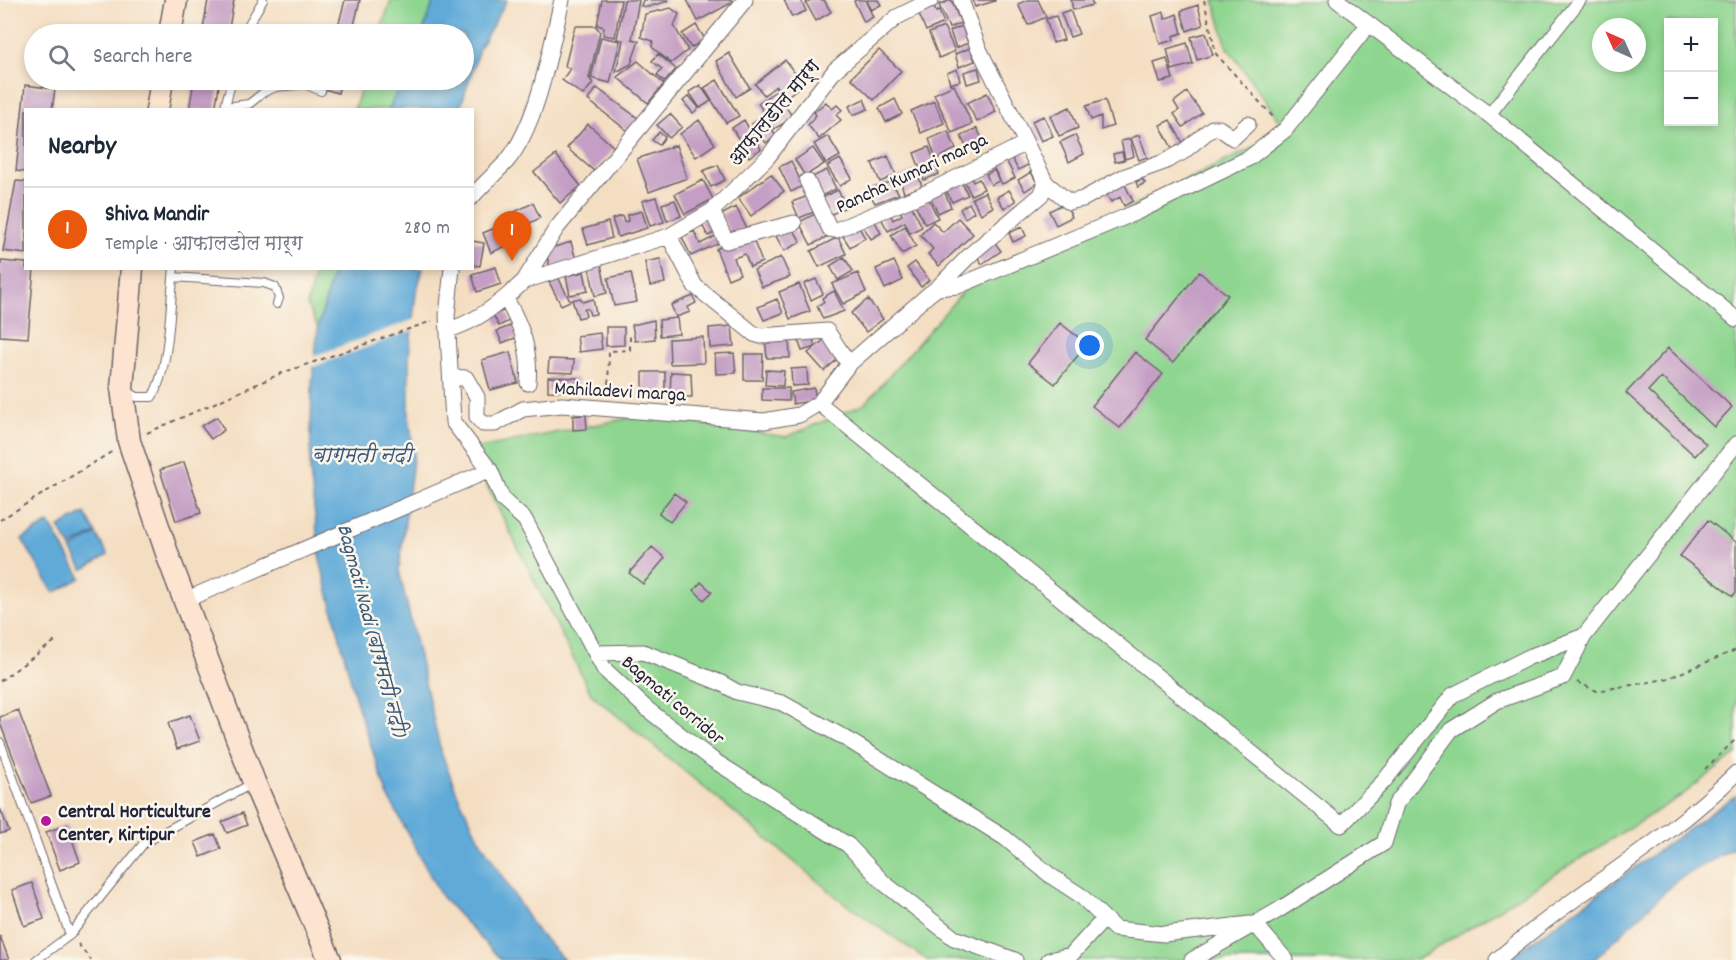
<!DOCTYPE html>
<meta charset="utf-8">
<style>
:root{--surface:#fff;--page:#f2f2f3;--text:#1f2937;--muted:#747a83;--line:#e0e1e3;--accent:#ea580c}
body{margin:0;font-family:Dekko,"Playpen Sans Deva",sans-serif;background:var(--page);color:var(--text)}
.controls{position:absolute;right:18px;top:18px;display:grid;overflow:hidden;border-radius:0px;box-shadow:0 3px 9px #0003}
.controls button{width:54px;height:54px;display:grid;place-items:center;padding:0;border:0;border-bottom:2px solid var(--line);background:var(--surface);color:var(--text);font:30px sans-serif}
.compass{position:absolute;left:1592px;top:18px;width:54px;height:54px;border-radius:50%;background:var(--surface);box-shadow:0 3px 9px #0003;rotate:315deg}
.you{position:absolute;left:1090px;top:346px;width:21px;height:21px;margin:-15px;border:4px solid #fff;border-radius:50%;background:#1a73e8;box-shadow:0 0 0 9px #1a73e833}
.badge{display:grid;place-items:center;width:39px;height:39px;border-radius:50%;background:var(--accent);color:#fff;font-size:20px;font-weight:700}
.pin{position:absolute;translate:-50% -50px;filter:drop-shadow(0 2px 3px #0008)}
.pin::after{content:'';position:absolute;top:32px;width:21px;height:18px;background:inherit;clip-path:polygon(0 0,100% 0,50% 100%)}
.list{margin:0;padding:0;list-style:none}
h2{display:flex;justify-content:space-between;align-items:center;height:78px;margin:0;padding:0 24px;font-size:26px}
h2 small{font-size:20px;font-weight:400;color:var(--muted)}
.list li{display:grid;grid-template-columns:39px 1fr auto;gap:18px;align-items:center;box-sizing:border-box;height:84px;padding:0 24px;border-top:2px solid var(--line)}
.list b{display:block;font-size:22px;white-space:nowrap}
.list p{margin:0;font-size:20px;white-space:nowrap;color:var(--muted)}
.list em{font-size:20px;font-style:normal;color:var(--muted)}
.icon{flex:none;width:33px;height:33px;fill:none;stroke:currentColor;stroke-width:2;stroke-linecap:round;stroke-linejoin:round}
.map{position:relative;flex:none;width:1736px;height:960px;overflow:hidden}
.search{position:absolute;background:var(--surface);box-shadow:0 3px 9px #0003;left:24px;top:24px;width:450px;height:66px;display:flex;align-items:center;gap:15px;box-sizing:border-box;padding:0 21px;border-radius:33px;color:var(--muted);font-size:22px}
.panel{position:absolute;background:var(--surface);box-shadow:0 3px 9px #0003;left:24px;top:108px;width:450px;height:162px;border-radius:0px}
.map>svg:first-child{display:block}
</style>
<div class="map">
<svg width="1736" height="960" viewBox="0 0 1736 960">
<rect width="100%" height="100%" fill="#fbf7ec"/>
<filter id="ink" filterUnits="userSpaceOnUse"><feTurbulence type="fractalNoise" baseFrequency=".0167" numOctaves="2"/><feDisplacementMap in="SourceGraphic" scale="12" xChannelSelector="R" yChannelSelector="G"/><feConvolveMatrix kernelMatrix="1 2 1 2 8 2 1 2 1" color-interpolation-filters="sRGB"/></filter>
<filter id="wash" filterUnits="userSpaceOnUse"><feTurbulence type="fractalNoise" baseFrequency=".008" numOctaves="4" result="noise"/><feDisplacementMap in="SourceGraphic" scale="24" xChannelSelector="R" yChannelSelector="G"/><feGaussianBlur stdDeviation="1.35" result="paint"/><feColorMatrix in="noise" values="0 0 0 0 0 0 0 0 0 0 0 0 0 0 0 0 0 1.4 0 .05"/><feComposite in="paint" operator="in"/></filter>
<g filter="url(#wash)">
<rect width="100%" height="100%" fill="#f4dec2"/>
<path fill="#8ed690" stroke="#587c66" stroke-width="1.5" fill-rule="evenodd" d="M391,0H434L422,34H379Z
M1214,0H1736V754L1681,796L1417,960H927L843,902L591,694L469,450L644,415L786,437L865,404L966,288L1287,131L1227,47ZM1668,22H1714V122H1668ZM1601,27H1637V63H1601Z
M364,80H402L389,109L354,110Z
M316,269H334L318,328L307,305Z"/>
<path fill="#60aad8" stroke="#41668a" stroke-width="1.5" d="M434,0H507L479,49L460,109H389L402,80H464V34H422Z
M334,269H423L416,293L409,355V417L414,452L399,570L441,752L457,793L479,839L535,929L564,960H501L441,896L387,794L356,701L320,560L310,471L312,382L318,328Z
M85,513L96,533L70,547L59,527Z
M49,523L81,578L54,593L22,539Z
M96,534L108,555L83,570L71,549Z
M1736,795V847L1677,880L1594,960H1506Z"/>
<path fill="#f4dec2" d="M415,319L414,330L310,368L311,357Z"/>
<g id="blocks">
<path fill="#c49ec4" d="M208,0H234L228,34H202Z
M345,0H360L352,34H336Z
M602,0H621L615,37L603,35L604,27L597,25Z
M624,0H639L632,39L639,41L631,64L616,72L623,40L617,39Z
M643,0H668V1L648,7L641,6Z
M687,0H732L733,2L698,21Z
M784,0H801L806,11L792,17Z
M811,0H824L831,12L816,21L806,3Z
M856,0H865L873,17L864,22L854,1Z
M867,0H878L881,5L871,10Z
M951,0L961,23L949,28L939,5Z
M973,0H995V1L975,7Z
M1027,0H1038L1046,17L1028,25L1018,4Z
M1071,0H1091L1093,5L1073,10Z
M1198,5L1203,25L1187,31L1181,11Z
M934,7L936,12L939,11L944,23L926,31L919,14Z
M671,8L679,14L674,26L688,50L671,63L652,47L653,41L641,37L645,14Z
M1070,10L1079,34L1070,37L1061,13Z
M1164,12L1165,19L1177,14L1182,33L1173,36L1174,40L1160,44L1152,16Z
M1056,16L1064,40L1053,43L1046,19Z
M696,25L705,39L691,48L682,34Z
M575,26H596L600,32L589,78L593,83L583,95L562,80L570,69L565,66Z
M962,26L968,43L956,48L950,31Z
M944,27L955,51L939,58L929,33Z
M1206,33L1213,55L1197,60L1191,37Z
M601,37L620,41L610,83L591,78Z
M1187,43L1193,64L1172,70L1167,49Z
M970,48L975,61L959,67L955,54Z
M879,50L901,71L874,100L851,78Z
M729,53L750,88L736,97L716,61Z
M658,54L676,69L665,82L657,75L662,69L652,61Z
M1167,59L1173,79L1160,82L1154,63Z
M785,60L803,84L785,98L776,86L764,95L755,84Z
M638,61L664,84L648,103L617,77Z
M978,68L981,80L967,84L964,72Z
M957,69L960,81L950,84L947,73Z
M194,80H220L215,110H189Z
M326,80H341L338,93L324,89Z
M717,80L739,116L726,123L704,88Z
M25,85L55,89L52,110H26V172L16,171Z
M700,85L711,101L700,108L689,92Z
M954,85L972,124L952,133L934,94Z
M597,88L639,119L629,132L588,100Z
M776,91L793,118L774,129L758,103Z
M1187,92L1202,113L1183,127L1174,114L1179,110L1174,102Z
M987,93L996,112L977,122L967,103Z
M689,96L699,108L693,113L683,101Z
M864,99L868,109L853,115L849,106Z
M895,99L902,114L886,122L879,108Z
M1105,100L1113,126L1101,130V116L1091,120L1086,106Z
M934,101L944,123L921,133L911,111Z
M826,102L832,109L837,105L842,110L836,115L841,120L819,139L808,125L816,115L814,112Z
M1070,107L1078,128L1059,136L1050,116Z
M670,114L682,127L669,138L657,125Z
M1044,116L1053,136L1041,141L1032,121Z
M762,117L776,135L766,143L752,124Z
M699,120L715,144L696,157L680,134Z
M744,120L761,149L749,157L732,128Z
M1170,120L1183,143L1172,148L1160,125Z
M588,124L615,148L594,171L567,148Z
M977,128L983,141L967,149L961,136Z
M948,131L956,149L936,159L929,139Z
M659,132L665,137L659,145L652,140Z
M1075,135L1084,154L1069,162L1060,142Z
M1139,135L1147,157L1139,160L1131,138Z
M828,136L840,156L826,164L814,144Z
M1130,139L1134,156L1125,159L1121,141Z
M676,145L687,178L649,192L637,159Z
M929,147L939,174L924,180L914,153Z
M813,148L824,164L805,176L795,160Z
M1022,148L1030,164L1018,170L1010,154Z
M1122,152L1124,160L1115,162L1113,154Z
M556,155L581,186L560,203L534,172Z
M888,156L896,175L880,182L872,163Z
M1004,156L1015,178L1002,184L991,163Z
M840,159L852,178L840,186L827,166Z
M791,161L803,186L791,192L779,167Z
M718,165L725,180L711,187L703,171Z
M827,170L836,189L821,196L812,177Z
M917,170L922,187L904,193L899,176Z
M994,170L999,181L991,185L986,174Z
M969,172L973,182L979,179L984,189L971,195L962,176Z
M1031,172L1037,183L1025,191L1018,180Z
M771,174L784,191L751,216L738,198Z
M1142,179L1145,183L1138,187L1136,182Z
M703,180L713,199L685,214L675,194Z
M16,181L26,182V254L3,251Z
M961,181L968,195L952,202L945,188Z
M1123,181L1133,201L1124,206L1120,197L1111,202L1105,191Z
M891,182L899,194L875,203L867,189Z
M943,188L951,207L938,213L929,195Z
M838,190L846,207L830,215L822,198Z
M1009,190L1016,201L1004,208L997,197Z
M985,192L993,207L981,214L972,198Z
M808,196L814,212L799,218L792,202Z
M927,196L938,218L925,224L914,202Z
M656,197L664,222L650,226L642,201Z
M675,200L681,216L667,221L662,204Z
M909,201L922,227L910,233L905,222L888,231L879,214L888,210L893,220L902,215L898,206Z
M533,203L540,218L518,229L510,214Z
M969,203L974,212L965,218L960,209Z
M1065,203L1072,217L1056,225L1049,211Z
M736,207L746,227L731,234L721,215Z
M642,211L647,228L618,237L612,219L622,216L624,222L628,221L627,215Z
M817,213L829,236L811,245L799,222Z
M711,216L718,231L708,236L700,221Z
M958,218L973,234L939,266L928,254L933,249L920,235L933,222L943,232Z
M874,220L881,233L871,239L863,226Z
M608,222L612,238L588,245L583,229Z
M857,224L865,238L850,247L841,233Z
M502,225L510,244L491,253L483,233Z
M905,226L916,246L902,254L891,235Z
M792,227L801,242L784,251L776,236Z
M1022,227L1026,236L1013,242L1009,233Z
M694,231L700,244L716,236L719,243L691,256L682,237Z
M751,234L762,262L750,267L745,254L734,258L740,274L728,279L716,249Z
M838,237L846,254L819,267L811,251Z
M993,240L1001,251L982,264L975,253Z
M472,241L484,243L480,266L472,265Z
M571,242L576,260L550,267L545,250Z
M781,257L790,277L762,287L754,270Z
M844,257L853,271L838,280L830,266Z
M660,259L665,283L650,286L645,262Z
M1,261L26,263V268H34L28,338L0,336Z
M894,261L903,280L885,289L876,269Z
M915,262L929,280L921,287L907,268Z
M601,264L607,293L595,296L589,267Z
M496,267L501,284L477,292L472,274Z
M584,272L588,291L570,295L566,276Z
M1199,272L1228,295L1173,363L1145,340Z
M631,273L637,302L614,306L608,278Z
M858,273L866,292L843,304L832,284Z
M558,277L570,301L561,305L549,282Z
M816,279L823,294L811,300L804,284Z
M799,284L810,311L790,319L779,292Z
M834,291L844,311L823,319L817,306L824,302L822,298Z
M693,296L696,303L688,307L690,312L676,317L671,305Z
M580,298L583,302L593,299L596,314L590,315L588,309H584L586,316L578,318L572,300Z
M777,299L783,313L764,320L758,307Z
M868,299L883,319L866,332L851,313Z
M505,310L511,320L499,326L493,315Z
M677,318L679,334L660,336L659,320Z
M654,320L655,339L635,341L632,325Z
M1060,323L1087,344L1055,384L1028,363Z
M513,325L518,337L502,343L497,331Z
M732,326L734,346L710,348L709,328Z
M606,327H624V345L606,346Z
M600,333L602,349L579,352L577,336Z
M789,335L790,358H767L765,337Z
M812,335L815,347L802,351L798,340Z
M703,337L704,363L670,364L669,339Z
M825,339L840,357L824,371L808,353Z
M1668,348L1732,407L1714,427L1661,377L1648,391L1706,444L1695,456L1626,393Z
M510,352L518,383L490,390L482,360Z
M1135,352L1163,374L1120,428L1092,406Z
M734,353L736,373L716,374L715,354Z
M744,354H763L762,380H744Z
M549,359L574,360L573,373L548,372Z
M807,368L808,385L792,386L791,369Z
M766,370L784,371L783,386L765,385Z
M643,372H665V392H643Z
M671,372L691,373L692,397H670Z
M548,377L577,378V392L548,391Z
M762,388H789V401L762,400Z
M814,388L816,400L793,404L791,392Z
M586,415L587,429L573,430V416Z
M217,417L224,430L211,439L201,426Z
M184,462L201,513L176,521L160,470Z
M674,493L686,502L670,522L659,513Z
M1708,520L1736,542V592L1733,596L1680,556Z
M652,547L665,558L643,584L629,573Z
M701,582L712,592L704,600L694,590Z
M18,710L51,796L31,803L0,723V717Z
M190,715L200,741L177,749L168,723Z
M0,808L9,831L0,834Z
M242,813L247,825L227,833L222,822Z
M67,825L80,862L60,870L46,832Z
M215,834L221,849L201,857L195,842Z
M32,883L44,919L24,926L12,890Z
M0,936L9,960H0Z"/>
</g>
</g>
<g filter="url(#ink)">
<use href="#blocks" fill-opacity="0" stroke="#6c646a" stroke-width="1.5"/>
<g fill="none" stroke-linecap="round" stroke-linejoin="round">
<defs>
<path id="service" d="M243,34L263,0
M225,107L249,104L264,92L276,87L305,84L321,91
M224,110L232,80
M173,277L264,283L275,287L279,298L277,304
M126,390L137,397H152C170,369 170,303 174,268
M0,742L70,935
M36,960L70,935L144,843L253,783"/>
<path id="pedestrian" d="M1489,115L1580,0"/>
<path id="minor" d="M1337,0L1489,115L1736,319
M807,181L830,229L836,230L928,192L1026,143
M1046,183L1069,202L1083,199L1123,177L1164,162L1183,152L1212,128H1219L1233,138L1248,124
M472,197C483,184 496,173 507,161C538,124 551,46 562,0
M712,211L726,241L794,223
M669,236L695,286L754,334L761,336L827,331L849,364
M452,268L447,316L453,422L490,470L503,500L525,520L604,669L647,709L713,760L848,845L884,883L954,938L1015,960
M524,281L556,229L745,0
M937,288L972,253L1041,195L1046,183L978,47L961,0
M506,299C522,326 531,352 528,383
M448,330C477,322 502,302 524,281L669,236L712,211L767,158L835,70L897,17L931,0
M451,377L466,378L477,397V417L483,424H495L523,409L562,405L764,421L799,415L819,403L849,364L928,295L937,288L958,286L1137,212L1249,158L1285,130L1368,25
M819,403L1341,825L1384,781L1453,695L1529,657L1584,636
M185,600L490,470
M596,653L643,652L721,683L737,692L782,703L845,738L1005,838L1051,876L1080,895L1115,929L1164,934L1250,924L1261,931L1286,960
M1049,960L1071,955L1104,919
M1192,960L1277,911L1384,843L1396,804L1451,730L1497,701L1563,677L1584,636L1736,444
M1497,960C1573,893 1664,845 1736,773"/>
<path id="secondary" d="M170,34L176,0
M157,110L162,80
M132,268L122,388L129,441L169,559L254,782L330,960"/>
</defs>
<use href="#service" stroke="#6c646a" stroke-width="10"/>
<use href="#pedestrian" stroke="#6c646a" stroke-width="14"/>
<use href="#minor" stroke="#6c646a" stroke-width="17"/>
<use href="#secondary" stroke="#6c646a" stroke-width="25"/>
<path stroke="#6c646a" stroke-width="2" stroke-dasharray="4.5 4.5" stroke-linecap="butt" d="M1204,0L1216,54L1275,119
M608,393L609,351L630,350V336
M147,433L282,373L432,321
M0,520L113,451
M0,681L58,639
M1577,682L1597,691L1666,679L1736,650
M1705,769L1736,739
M78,944L91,960"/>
<use href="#service" stroke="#fff" stroke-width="8"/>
<use href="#pedestrian" stroke="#fff" stroke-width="12"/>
<use href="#minor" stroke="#fff" stroke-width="15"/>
<use href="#secondary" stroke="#fde4d0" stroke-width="22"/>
</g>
</g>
<circle fill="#b5179e" stroke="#fbf7ec" stroke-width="2" cx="46" cy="821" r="6"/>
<g text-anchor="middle" stroke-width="5" stroke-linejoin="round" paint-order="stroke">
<g font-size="20" fill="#22223b" stroke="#fbf7ec">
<text transform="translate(773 112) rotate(-50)" y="7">आफालडोल मार्ग</text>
<text transform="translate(911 172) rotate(-25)" y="7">Pancha Kumari marga</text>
<text transform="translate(620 390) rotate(3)" y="7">Mahiladevi marga</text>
<text transform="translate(674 699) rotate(40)" y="7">Bagmati corridor</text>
</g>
<g font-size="20" font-weight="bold" fill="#22223b" stroke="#fbf7ec" text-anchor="start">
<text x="58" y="817">Central Horticulture<tspan x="58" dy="23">Center, Kirtipur</tspan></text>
</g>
<g font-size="21" font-style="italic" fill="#3b587a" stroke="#fbf7ec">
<text x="362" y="461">बागमती नदी</text>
<text transform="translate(373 630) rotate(75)" y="7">Bagmati Nadi (बागमती नदी)</text>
</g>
</g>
</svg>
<div class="controls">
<button>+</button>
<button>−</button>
</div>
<svg class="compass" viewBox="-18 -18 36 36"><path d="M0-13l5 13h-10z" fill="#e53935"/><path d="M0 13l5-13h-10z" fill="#747a83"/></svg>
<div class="you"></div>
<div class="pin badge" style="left:512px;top:261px">1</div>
<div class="search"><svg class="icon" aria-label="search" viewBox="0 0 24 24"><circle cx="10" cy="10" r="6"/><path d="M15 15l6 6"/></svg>Search here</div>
<section class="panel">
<h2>Nearby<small></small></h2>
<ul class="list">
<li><span class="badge">1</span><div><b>Shiva Mandir</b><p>Temple · आफालडोल मार्ग</p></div><em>280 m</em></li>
</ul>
</section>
</div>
